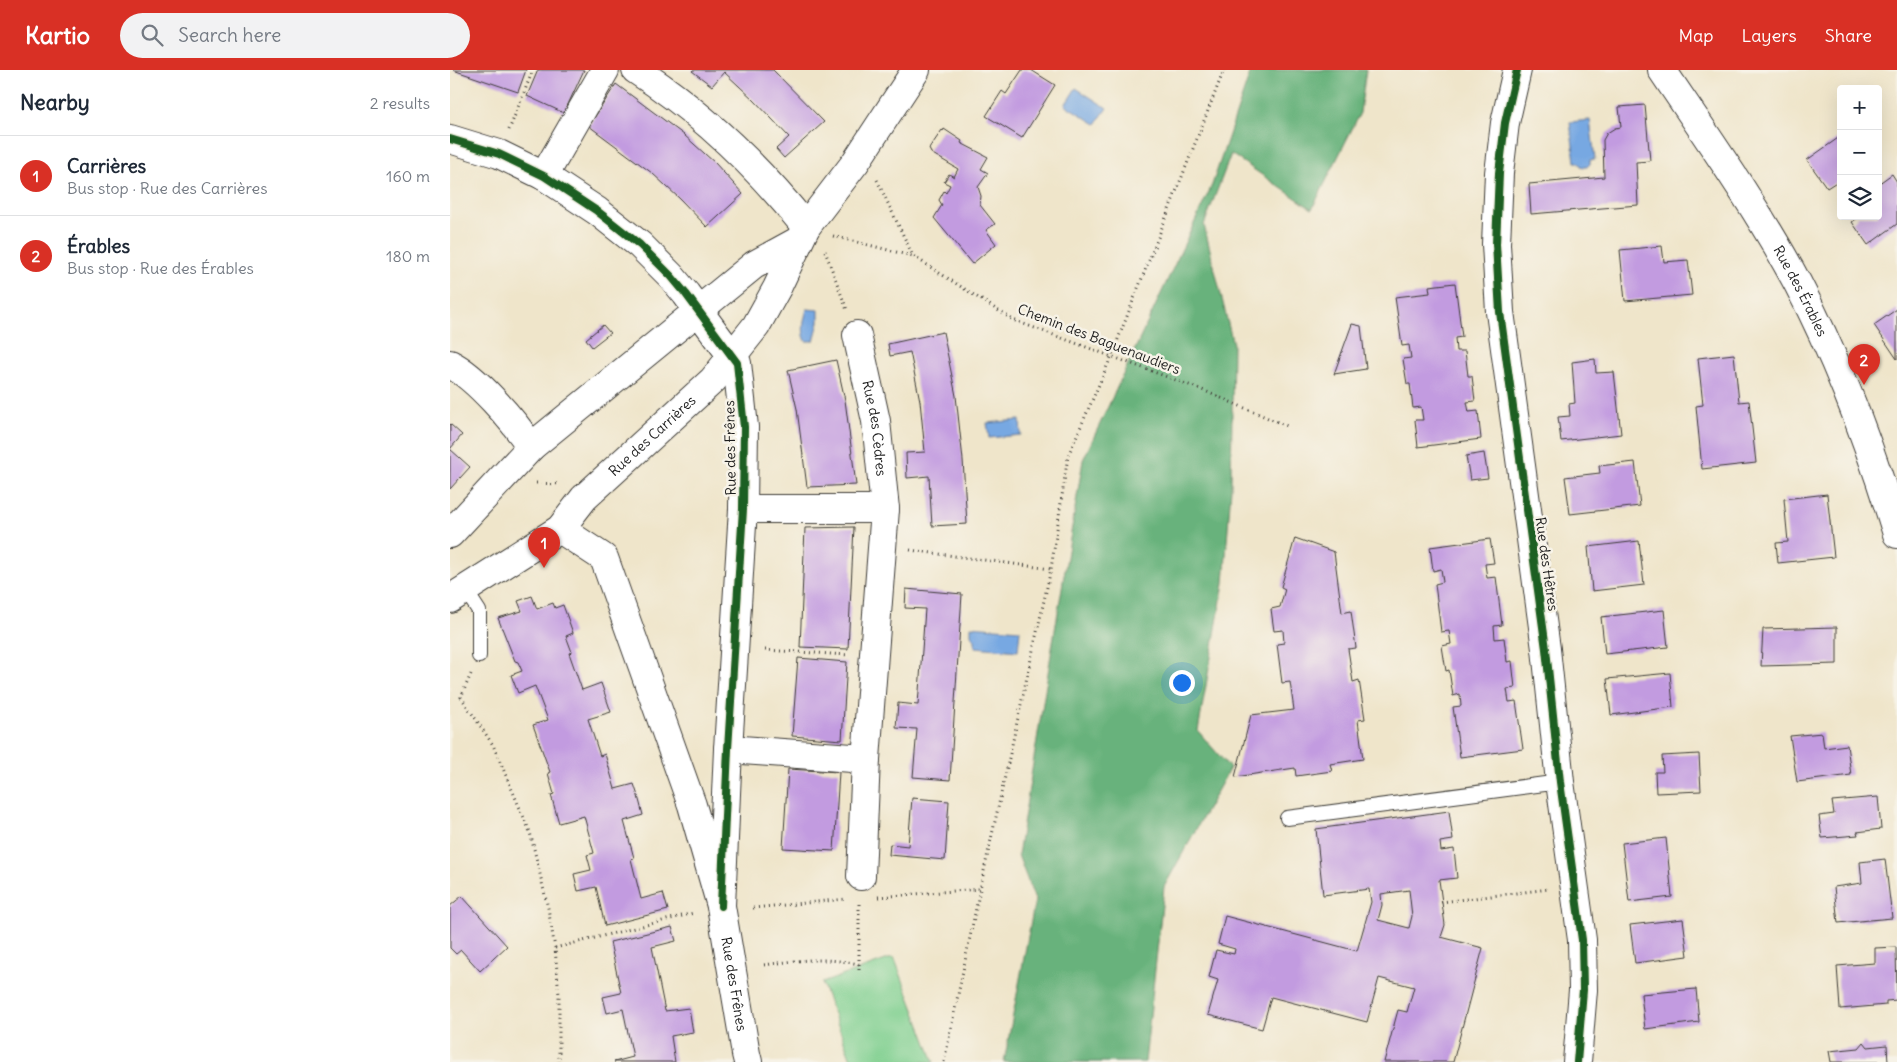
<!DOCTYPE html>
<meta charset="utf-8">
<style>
:root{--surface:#fff;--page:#f2f2f3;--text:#1f2937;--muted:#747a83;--line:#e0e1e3;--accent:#d93025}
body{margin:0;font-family:Delius,sans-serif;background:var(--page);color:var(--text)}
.controls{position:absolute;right:15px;top:15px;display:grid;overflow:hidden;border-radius:5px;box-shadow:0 5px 20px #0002}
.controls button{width:45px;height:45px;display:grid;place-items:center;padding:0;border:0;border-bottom:1px solid var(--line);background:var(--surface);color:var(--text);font:25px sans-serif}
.you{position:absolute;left:731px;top:612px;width:18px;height:18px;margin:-12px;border:4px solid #fff;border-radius:50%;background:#1a73e8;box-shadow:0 0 0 8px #1a73e833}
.badge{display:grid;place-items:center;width:32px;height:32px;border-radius:50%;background:var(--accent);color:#fff;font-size:16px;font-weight:700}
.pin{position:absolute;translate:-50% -41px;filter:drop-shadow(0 1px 2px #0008)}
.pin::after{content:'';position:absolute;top:26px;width:18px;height:15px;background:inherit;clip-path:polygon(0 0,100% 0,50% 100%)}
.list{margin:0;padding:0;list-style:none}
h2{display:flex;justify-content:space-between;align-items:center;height:65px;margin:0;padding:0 20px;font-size:21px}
h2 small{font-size:16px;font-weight:400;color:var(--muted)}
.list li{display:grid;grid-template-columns:32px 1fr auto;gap:15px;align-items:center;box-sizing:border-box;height:80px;padding:0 20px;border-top:1px solid var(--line)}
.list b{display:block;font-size:19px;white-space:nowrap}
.list p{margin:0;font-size:16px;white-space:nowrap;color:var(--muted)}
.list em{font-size:16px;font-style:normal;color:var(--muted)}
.icon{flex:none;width:28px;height:28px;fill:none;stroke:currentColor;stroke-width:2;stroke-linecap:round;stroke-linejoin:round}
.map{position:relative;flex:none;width:1447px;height:992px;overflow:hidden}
header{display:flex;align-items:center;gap:30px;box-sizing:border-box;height:70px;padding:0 25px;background:var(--accent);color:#fff}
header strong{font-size:24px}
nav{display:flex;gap:28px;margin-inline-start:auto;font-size:18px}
.search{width:350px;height:45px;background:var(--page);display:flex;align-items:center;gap:12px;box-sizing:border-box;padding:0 18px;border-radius:28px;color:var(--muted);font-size:19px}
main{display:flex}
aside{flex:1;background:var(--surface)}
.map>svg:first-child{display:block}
</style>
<header>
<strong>Kartio</strong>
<div class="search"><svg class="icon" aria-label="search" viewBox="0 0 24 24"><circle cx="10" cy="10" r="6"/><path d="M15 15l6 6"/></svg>Search here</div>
<nav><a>Map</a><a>Layers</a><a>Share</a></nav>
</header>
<main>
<aside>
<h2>Nearby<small>2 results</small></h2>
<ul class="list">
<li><span class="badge">1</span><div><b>Carrières</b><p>Bus stop · Rue des Carrières</p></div><em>160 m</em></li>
<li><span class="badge">2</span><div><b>Érables</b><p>Bus stop · Rue des Érables</p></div><em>180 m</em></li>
</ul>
</aside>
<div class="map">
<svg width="1447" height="992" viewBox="0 0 1447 992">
<rect width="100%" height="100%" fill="#f7f3e8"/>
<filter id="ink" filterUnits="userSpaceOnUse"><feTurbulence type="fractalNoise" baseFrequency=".02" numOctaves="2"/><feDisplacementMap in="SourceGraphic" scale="10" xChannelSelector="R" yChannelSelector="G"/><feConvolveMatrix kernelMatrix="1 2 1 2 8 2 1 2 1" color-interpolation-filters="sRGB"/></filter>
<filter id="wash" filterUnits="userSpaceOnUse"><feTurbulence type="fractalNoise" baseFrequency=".0096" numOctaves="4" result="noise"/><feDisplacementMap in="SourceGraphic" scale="20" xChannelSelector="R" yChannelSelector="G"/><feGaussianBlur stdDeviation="1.12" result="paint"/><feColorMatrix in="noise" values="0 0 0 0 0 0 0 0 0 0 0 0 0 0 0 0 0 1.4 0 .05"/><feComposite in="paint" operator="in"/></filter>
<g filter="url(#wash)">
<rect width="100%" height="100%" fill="#efe5ca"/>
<path fill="#81d091" stroke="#4e7656" d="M444,887L484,992H402L372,913Z"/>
<path fill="#68b27b" stroke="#42674c" d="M801,0H916L910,43L862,139L781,84L754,155L783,274L781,418L774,513L748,661L780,698L714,817L695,992H554L585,830L568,785L633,390L762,115Z"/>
<path fill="#77a8e2" stroke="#4a627f" d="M626,18L657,38L646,54L615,35Z
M1140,50L1145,89L1140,90V94L1137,97H1132L1128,92H1125L1120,52Z
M357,239L369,240V252L364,271H356C351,261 354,250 357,239Z
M570,350L571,365L539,368L537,353Z
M521,556L570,560L568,581L525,577V570L521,565Z"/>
<g id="blocks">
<path fill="#c29be0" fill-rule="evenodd" d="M3,0H76L68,22Z
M88,0H134L114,43L77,26Z
M243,0H323L374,52L334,88L326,79L339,67L304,30L274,2L262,16L242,1Z
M572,0H581L605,15L572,68L536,46L552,21L556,24Z
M166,14L234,65L265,93L293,124L257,157L230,129L202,103L139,56Z
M1195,35L1200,91L1186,92L1188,135L1081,144L1079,114L1154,107L1153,70L1157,63L1165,58L1171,57L1169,37Z
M494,59L512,71L511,73L538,87L531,99L538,103L528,117L531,126L530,135L545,154L536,160L546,174L522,194L484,148L492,135L489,130L494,121L496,123L500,115L494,112L499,104L504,107L508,99L481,83L479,79L492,60L493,61Z
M1391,66V109L1377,118L1357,90Z
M1442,104L1447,112V154L1418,175L1402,152L1408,148L1407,146H1428V114Z
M1212,176L1214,192L1238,190L1242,225L1175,231L1170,180Z
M1005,213L1012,267L1005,268L1006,281H1015L1018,306H1022L1025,331L1017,332L1019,342L1028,341L1031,369L968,377L965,350H973L971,337L963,338L960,314H957L953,289L961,288L959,275L952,276L945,227L980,223L979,216Z
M1447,239V289L1424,255Z
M902,254L911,256L916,299L884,304Z
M153,255L160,263L142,277L136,269Z
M493,262L506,326L513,390L517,454L482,456L479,406L457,408L456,383L475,382L470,331L460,282L440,286L438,274Z
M1284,284L1289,332L1299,331L1306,393L1252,399L1246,336L1253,335L1248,288Z
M1145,289L1146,303L1164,302L1171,364L1111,371L1108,347L1120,346L1119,334L1125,333L1122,292Z
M386,290L395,330L406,415L357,417L347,339L338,300Z
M0,354L12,365L0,379Z
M0,379L20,397L0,419Z
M1034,383L1038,408L1020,410L1016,386Z
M1185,392L1190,436L1120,444L1115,407L1150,403L1149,396Z
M1377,424L1384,487L1328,493L1326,473L1338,472L1334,429Z
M404,457L398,579L350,577L355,458Z
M845,468L884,482L892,543L901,541L906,578L898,579L903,612L909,610L915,649L908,650L913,689L880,694L882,701L846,706L845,698L785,707L801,645L844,640L840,612L832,613L827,574L834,573L833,560L824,561L821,539L830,537L835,519L831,517Z
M1040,469L1044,493L1035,494L1037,508L1046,507L1052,555L1044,556L1045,569L1054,568L1057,592L1062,591L1065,618L1057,619L1059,632L1066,631L1073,679L1010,687L1003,637L1011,636L1010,624L1003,626L999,600L996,601L992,576L1001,574L999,561L991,562L985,514L993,512L991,499L983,501L980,477Z
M1189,471L1194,515L1142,521L1138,477Z
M456,519L512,524L500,710L463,707L467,659L446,658L448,633L468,635L475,539L455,538Z
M82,526L87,539L103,533L105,538L113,535L123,563L116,566L122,582L119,583L132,620L151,613L161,642L138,649L150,686L155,684L165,719L184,714L188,726L193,745L174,751L184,788L181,789L191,829L213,823L218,840L155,856L146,817L128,821L124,804L141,800L137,785L144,783L134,746L109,753L101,725L104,724L98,703L100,702L83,655L98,650L85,616L68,623L61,605L72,601L68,592L65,591L48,548L72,541L68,531Z
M1214,540L1218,577L1155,584L1151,547Z
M1387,557V594L1311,596L1313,559Z
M348,588L397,592L392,670L342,666Z
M1220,603L1223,637L1161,645L1157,609Z
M1372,663L1374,678L1397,675L1401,705L1347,712L1340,666Z
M1249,684L1251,721L1206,723L1205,702H1213L1212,686Z
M338,699L389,702L384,781L333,778Z
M1428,727L1431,759L1407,762L1408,765L1372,768L1369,746L1384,744L1382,731Z
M462,728L499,731L495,790L439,785L440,774L458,776Z
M999,741L1003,770L990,772L991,781L1004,779L1007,808L989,810L995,855L991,867L1033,878L1003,992H934L948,940L957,942L964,917L929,908L917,952L821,927L812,959L758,945L768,910L759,907L766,880L784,884L785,879L768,874L775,846L907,881L921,832L919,819L873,825L866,759ZM959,820L962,846L959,858L928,850L932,835L931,824Z
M1216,768L1222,827L1179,832L1172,773Z
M1435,789L1442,848L1388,853L1384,817L1412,813L1410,792Z
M12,826L57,876L30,901L11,880L6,884L0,878V836Z
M1233,849L1238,886L1185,893L1180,855Z
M222,857L226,871L202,877L215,941L239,938L243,962L221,966L225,992H164L183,987L173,939L157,943L153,927L171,923L160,872Z
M1446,877L1447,930L1436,931V935L1390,939L1387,896L1425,893V878Z
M1246,919L1249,952L1195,959L1191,924Z
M1414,972L1418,977L1437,975L1438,992H1381L1379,981L1409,978Z"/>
</g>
</g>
<g filter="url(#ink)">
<use href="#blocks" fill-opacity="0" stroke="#3c3a36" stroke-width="1"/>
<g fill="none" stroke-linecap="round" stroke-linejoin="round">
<defs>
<path id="lane" d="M14,518L29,541V586
M837,748L1110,712"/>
<g id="street">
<path d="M186,0C251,42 308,97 356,157"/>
<path d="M1067,0L1055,53L1049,103L1046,174L1050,242L1096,579L1110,712L1132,870L1133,920L1127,992"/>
<path id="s1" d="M1212,0C1259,70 1308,139 1348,214C1389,293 1421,378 1447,464"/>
<path d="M0,69L49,84L94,106L147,141L190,175L221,206L236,224L287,293L294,357L293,439L278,679L271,836"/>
<path d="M94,106L155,0"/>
<path id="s2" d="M407,265L426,351L435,439L416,689L411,806"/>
<path d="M0,294C26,307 65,352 81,377"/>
<path d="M293,439H435"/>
<path id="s3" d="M110,459L154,488L242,735L271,836L296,984L298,992"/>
<path d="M0,464L81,377L304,195L348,171"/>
<path id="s4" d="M0,529L110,459L134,428L263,310L306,256L327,218L356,157L405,93L466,0"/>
<path d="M278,679L416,689"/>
</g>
</defs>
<use href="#lane" stroke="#3c3a36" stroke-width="16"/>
<use href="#street" stroke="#3c3a36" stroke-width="30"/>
<path stroke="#3c3a36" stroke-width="3" stroke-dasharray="1 4" stroke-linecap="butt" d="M59,60L83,0
M427,110L463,186L563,250L750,319L837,356
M383,166L462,186
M375,181L397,240
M86,413L110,414
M460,480L601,499
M315,580L398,585
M21,604L11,627L43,675L80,762L98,838L105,878L109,925V992
M428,827L529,819
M991,832L1099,819
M303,838L397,829
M105,878L244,843
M314,895C349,890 374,887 409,894
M409,900V833
M494,992L530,819L601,499L618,386L661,287L774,0"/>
<use href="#lane" stroke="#fff" stroke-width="14"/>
<use href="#street" stroke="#fff" stroke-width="28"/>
<defs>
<path id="cycleway" d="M1067,0L1055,53L1049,103L1046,174L1050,242L1096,579L1110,712L1132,870L1133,920L1127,992
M0,69L49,84L94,106L147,141L190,175L221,206L236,224L287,293L294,357L293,439L278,679L271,836"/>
</defs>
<use href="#cycleway" stroke="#f7f3e8" stroke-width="11"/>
<use href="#cycleway" stroke="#1b5e20" stroke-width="8"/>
</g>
</g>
<g text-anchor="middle" stroke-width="5" stroke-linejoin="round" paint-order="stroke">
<g font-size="14" fill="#1c1c1c" stroke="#f7f3e8">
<text dy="5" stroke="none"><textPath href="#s1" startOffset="261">Rue des Érables</textPath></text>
<text transform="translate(649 269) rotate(21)" y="5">Chemin des Baguenaudiers</text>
<text dy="5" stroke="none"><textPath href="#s2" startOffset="95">Rue des Cèdres</textPath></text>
<text dy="5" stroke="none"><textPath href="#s4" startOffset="262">Rue des Carrières</textPath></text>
<text transform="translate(280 378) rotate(-91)" y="5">Rue des Frênes</text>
<text transform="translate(1097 494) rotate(82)" y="5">Rue des Hêtres</text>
<text dy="5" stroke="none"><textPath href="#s3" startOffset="499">Rue des Frênes</textPath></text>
</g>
</g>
</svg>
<div class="controls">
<button>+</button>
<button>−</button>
<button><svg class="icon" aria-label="layers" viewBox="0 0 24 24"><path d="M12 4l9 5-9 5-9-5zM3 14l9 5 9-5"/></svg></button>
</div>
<div class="you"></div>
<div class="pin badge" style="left:94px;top:498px">1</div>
<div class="pin badge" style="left:1414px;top:315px">2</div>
</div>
</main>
